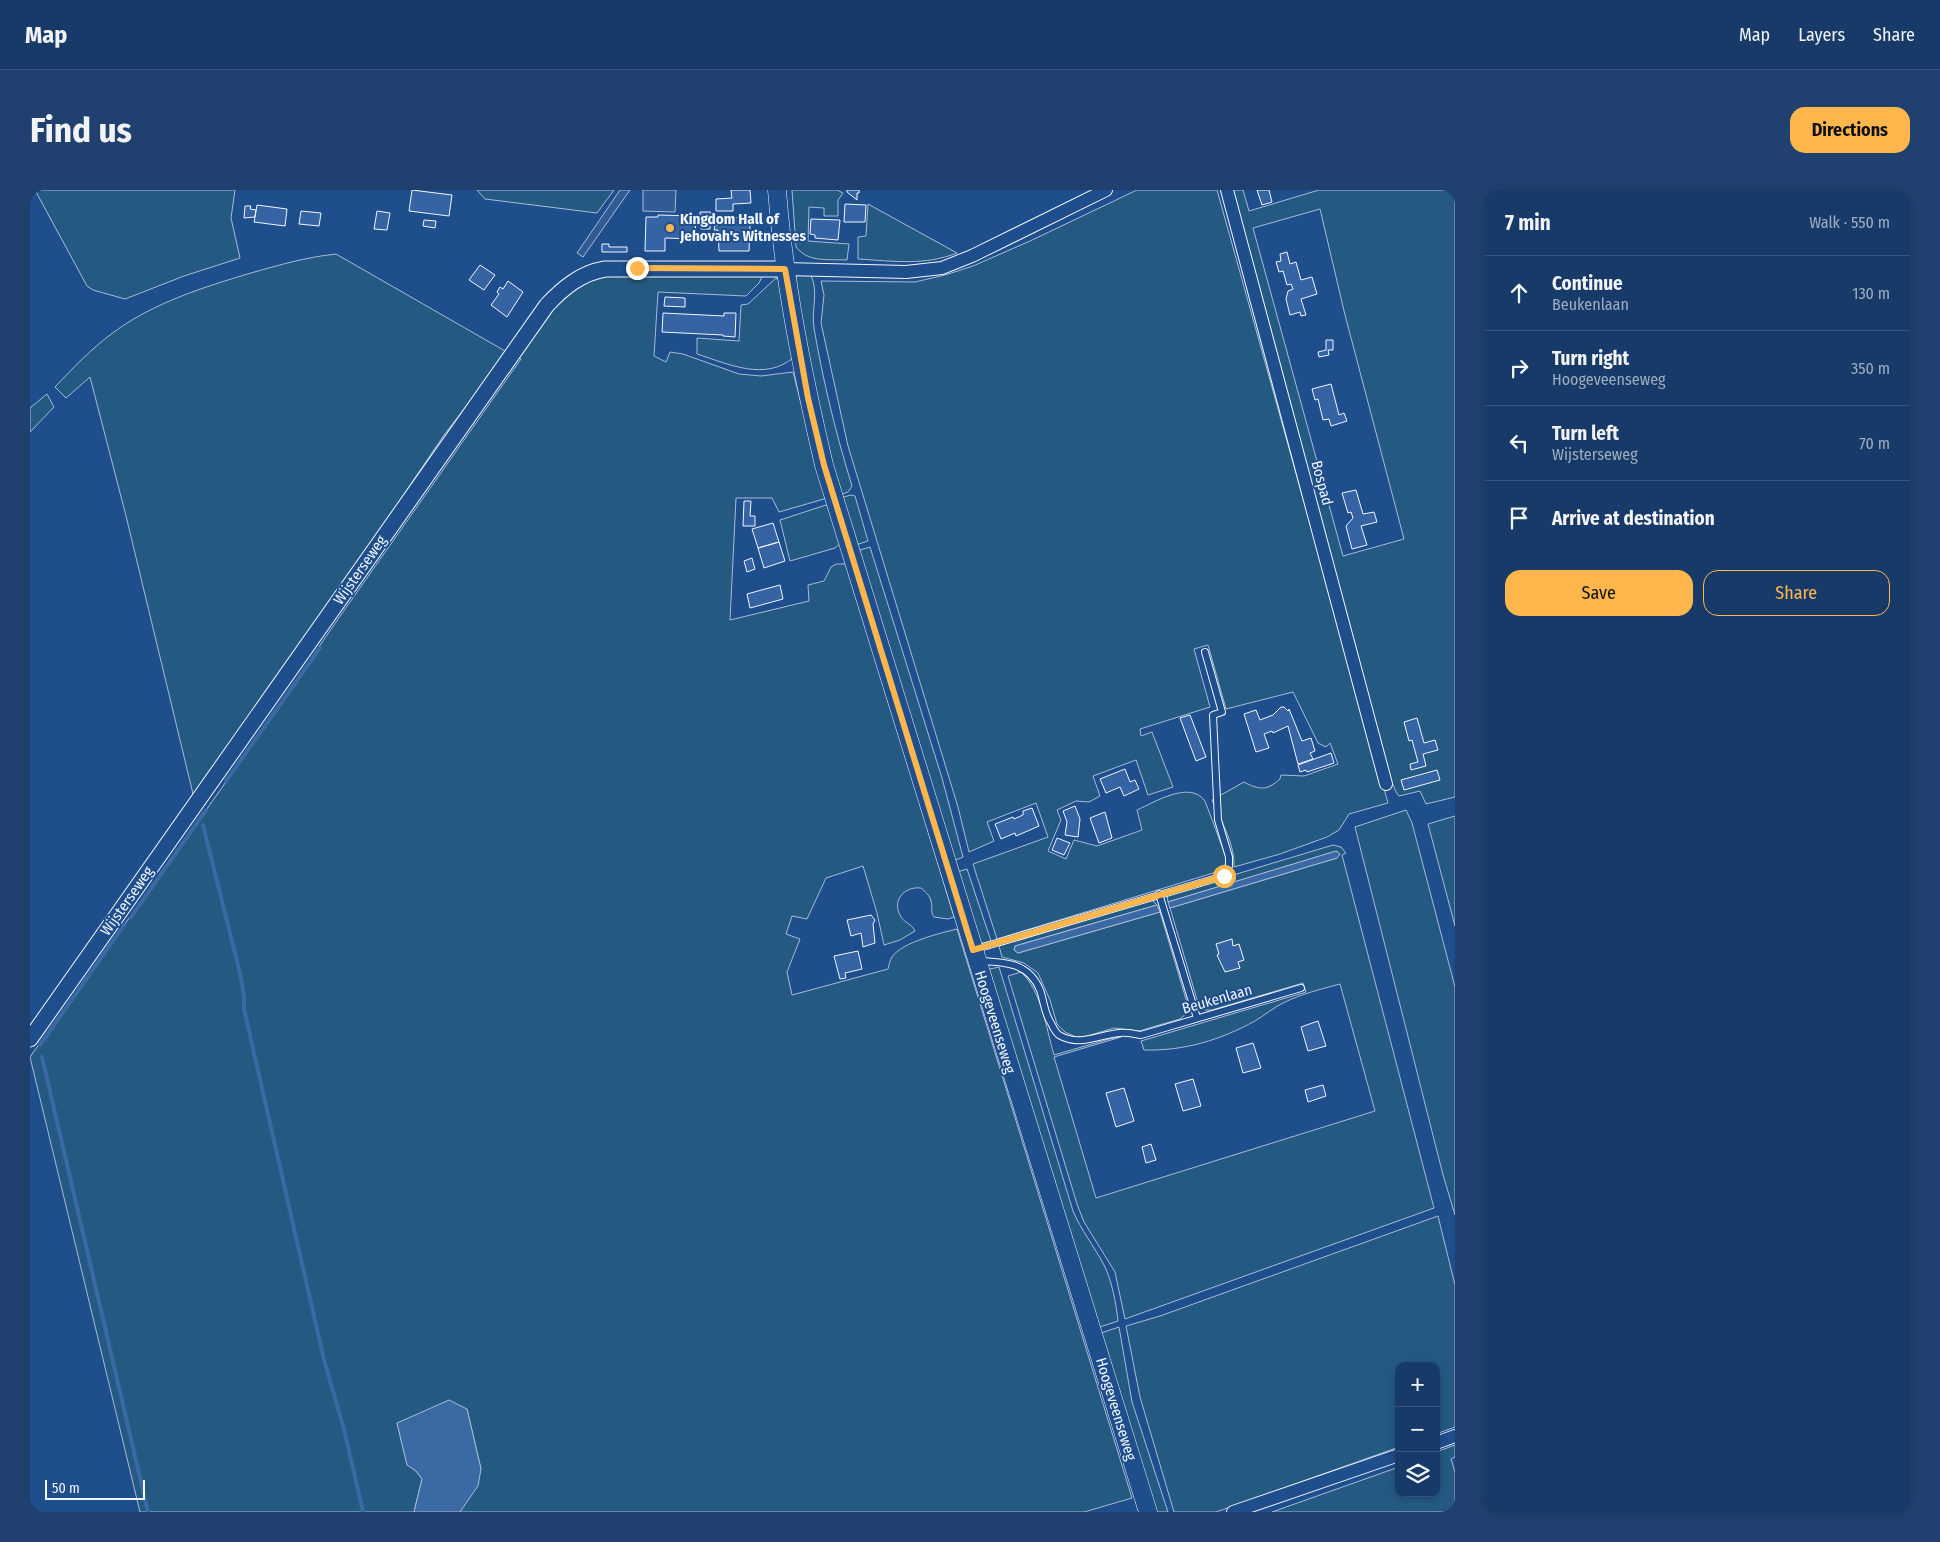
<!DOCTYPE html>
<meta charset="utf-8">
<style>
:root{--surface:#173a69;--page:#20416f;--text:#f1f3f6;--muted:#9eadc0;--line:#36547d;--accent:#ffb74d}
body{margin:0;font-family:"Fira Sans Condensed",sans-serif;background:var(--page);color:var(--text)}
.controls{position:absolute;right:15px;bottom:15px;display:grid;overflow:hidden;border-radius:10px;box-shadow:0 2px 8px #0003}
.controls button{width:45px;height:45px;display:grid;place-items:center;padding:0;border:0;border-bottom:1px solid var(--line);background:var(--surface);color:var(--text);font:25px sans-serif}
.scale{position:absolute;left:15px;bottom:12px;width:100px;box-sizing:border-box;padding-left:5px;border:2px solid #f2f6ff;border-top:0;font-size:14px;line-height:18px;white-space:nowrap;color:#f2f6ff;-webkit-text-stroke:4px #1f4e8c;paint-order:stroke}
.stop{position:absolute;width:15px;height:15px;margin:-11px;border:4px solid #ffb74d;border-radius:50%;background:#fff}
.stop.end{background:#ffb74d;border-color:#fff;box-shadow:0 1px 5px #0008}
.list{margin:0;padding:0;list-style:none}
h2{display:flex;justify-content:space-between;align-items:center;height:65px;margin:0;padding:0 20px;font-size:21px}
h2 small{font-size:16px;font-weight:400;color:var(--muted)}
.list li{display:grid;grid-template-columns:32px 1fr auto;gap:15px;align-items:center;box-sizing:border-box;height:75px;padding:0 20px;border-top:1px solid var(--line)}
.list b{display:block;font-size:19px;white-space:nowrap}
.list p{margin:0;font-size:16px;white-space:nowrap;color:var(--muted)}
.list em{font-size:16px;font-style:normal;color:var(--muted)}
.actions{display:flex;gap:10px;padding:15px 20px}
.actions a{flex:1;padding:11px 0;border:1px solid var(--accent);border-radius:15px;text-align:center;font-size:18px;color:var(--accent)}
.actions .main{background:var(--accent);color:#111}
.icon{flex:none;width:28px;height:28px;fill:none;stroke:currentColor;stroke-width:2;stroke-linecap:round;stroke-linejoin:round}
.map{position:relative;flex:none;width:1425px;height:1322px;overflow:hidden;border-radius:15px}
header{display:flex;align-items:center;gap:30px;box-sizing:border-box;height:70px;padding:0 25px;background:var(--surface);border-bottom:1px solid var(--line)}
header strong{font-size:24px}
nav{display:flex;gap:28px;margin-inline-start:auto;font-size:18px}
.intro{display:flex;align-items:center;justify-content:space-between;box-sizing:border-box;height:120px;padding:0 30px}
h1{margin:0;font-size:35px}
.button{padding:12px 22px;border-radius:15px;background:var(--accent);color:#111;font-size:18px;font-weight:700}
main{display:flex;gap:30px;padding:0 30px}
aside{flex:1;background:var(--surface);border-radius:15px;box-shadow:0 2px 8px #0003}
.map>svg:first-child{display:block}
</style>
<header>
<strong>Map</strong>
<nav><a>Map</a><a>Layers</a><a>Share</a></nav>
</header>
<div class="intro"><h1>Find us</h1><a class="button">Directions</a></div>
<main>
<div class="map">
<svg width="1425" height="1322" viewBox="0 0 1425 1322">
<rect width="100%" height="100%" fill="#1f4e8c"/>
<path fill="#245a82" stroke="#a8bbd7" fill-rule="evenodd" d="M5,0H205L201,28L210,68L154,86L95,109L63,100L57,96Z
M447,0H584L567,23L455,9Z
M762,0H807L813,3L808,10V26H794V18L779,17L778,51L819,54L817,70C798,69 779,73 766,57Z
M1107,0H1187L1358,613L1319,624L1309,640L1297,647L1250,664L1204,677C1205,654 1191,631 1182,610L1214,592C1229,600 1237,601 1250,589L1251,585L1274,586L1308,574L1300,553L1296,557L1288,553L1263,502L1196,519L1178,455L1164,459L1180,517L1110,539L1111,546L1122,542L1143,597L1118,605L1106,570L1063,586L1070,606L1059,612L1046,611L1027,620L1031,630L1018,661L1036,669L1044,650L1067,656L1112,640L1107,620C1125,612 1160,590 1175,611L1196,667V672L1193,680L967,749L943,674L1018,647L1006,613L957,632L964,651L939,662L928,617L818,256L791,133L794,105L791,91L885,92L915,85L943,76L1000,51Z
M1202,0H1213L1219,21L1289,0H1425V607L1396,614L1390,601L1369,606L1366,602L1361,590ZM1290,19L1315,125L1374,349L1313,366L1223,38Z
M838,14L927,63C894,76 863,71 828,69V47L836,46Z
M306,64L475,161L448,201L414,245L301,412L164,608L96,326L60,187L36,208L25,197C43,178 62,158 84,142C123,113 174,97 221,83C249,75 277,67 306,64Z
M574,85H733L729,93L716,106L628,102L624,166L636,172L640,162L653,164L709,184L731,186L763,182L777,236L798,305L794,309L749,322L742,308H706L700,430L779,411L778,395L794,391L801,377L806,374H818L924,727L918,729L904,727C900,722 903,717 901,711C900,705 895,702 891,698C874,696 861,711 871,727C875,733 882,734 885,741L870,750L854,755L847,723L833,676L796,688L777,729L762,726L756,744L770,749L757,782L762,805L858,779C859,775 860,770 862,767C872,752 911,743 927,739L1102,1308L1054,1322H430L451,1279L437,1219L367,1233L377,1274L386,1281L392,1289L384,1322H110L0,867L191,599L306,432L491,169L487,167L522,118L547,97Z
M768,85H781C789,103 781,119 784,138C793,191 806,244 822,296L818,302L809,305L799,271L764,89Z
M746,88L750,91L764,167C736,192 698,174 667,164V148L709,151L711,115L718,114Z
M17,204L24,217L0,242V218Z
M821,305L825,306L838,351L829,354L823,351L810,308Z
M796,315L802,318L812,352L805,358L760,371L750,330Z
M840,357L912,588L933,667L923,671L828,366L830,360Z
M1376,620L1382,633L1425,797V1025L1413,985L1325,637Z
M1425,626V736L1398,634Z
M1303,655L1311,657L1316,663L1312,665L1404,1018L1095,1129L1085,1082L1054,1032L1047,1014L978,786L991,782C1012,802 1016,838 1024,865L1079,849L1091,847L1024,867L1066,1008L1345,921L1310,794C1291,799 1272,804 1255,812C1244,817 1235,825 1225,831C1190,850 1155,861 1114,860L1111,851L1276,802L1273,793L1182,820H1174L1168,813L1140,718L1307,668V661L1138,712L1137,705Z
M937,679L961,751L949,754L927,682Z
M1122,710L1127,715L985,756L984,760L988,763L1130,722L1158,816V822L1150,829L1109,841L1084,838L1057,846L1046,847L1035,842L1027,834L1020,810L1008,783L994,773L972,767L969,756Z
M969,777L1043,1021C1051,1040 1064,1056 1074,1075C1082,1091 1086,1113 1088,1131L1067,1138L958,784L960,779Z
M1408,1026L1425,1095V1237L1406,1244V1176H1369V1257L1186,1322H1144L1110,1207L1096,1136L1130,1126Z
M1089,1137L1102,1212L1138,1322H1124L1068,1144Z
M1425,1255V1267L1421,1269L1425,1282V1322H1242L1369,1277V1303H1406V1262Z"/>
<path fill="#305b95" stroke="#a8bbd7" d="M590,0H600L553,67L547,63Z
M613,0H646L645,22L613,21Z"/>
<path fill="#3b69a3" stroke="#a8bbd7" d="M1306,661L1310,664L1307,668L1140,718L1138,712Z
M1127,715L1130,722L988,763L984,760L985,756Z
M419,1210L437,1219L451,1279L448,1296L430,1322H384L392,1289L386,1281L377,1275L367,1233Z"/>
<g fill="none" stroke-linecap="round" stroke-linejoin="round">
<path stroke="#3b69a3" stroke-width="4" d="M196,591L290,458
M173,635L210,783L214,806V819L294,1170L314,1239L333,1322
M101,727L176,620
M10,855L94,735
M12,867L118,1322"/>
</g>
<path fill="#3563a3" stroke="#f2f6ff" d="M382,0L422,5L419,26L379,21Z
M701,0H720L721,13L703,14V21H686V9L702,8Z
M817,0H829V3H827V10L817,2Z
M1227,0H1239L1242,12L1232,15Z
M815,14L836,15L835,32H814Z
M227,15L257,19L255,36L224,32Z
M215,16H221L220,19L226,20L225,27L214,28Z
M271,21L291,23L289,36L269,34Z
M347,21L360,23L357,40L344,39Z
M670,22H681L680,39H671Z
M628,25L666,26L665,49L635,48V61H615L616,27H628Z
M688,27L720,28L722,34L720,35L719,61H689L688,40H684L685,35H688Z
M781,29L810,30L808,50L785,48V45L780,44Z
M394,30L406,31L405,38L393,36Z
M572,54H579V57H597V62H572Z
M1257,62L1260,74L1266,72L1271,90L1282,87L1287,104L1271,109L1276,125L1271,126L1270,122L1260,125L1256,109L1258,101L1263,99L1261,94L1257,95L1253,81L1249,82L1246,72L1251,71L1250,64Z
M450,75L465,85L454,100L439,90Z
M478,91L493,102L477,127L461,115L469,104L467,102L470,97L473,99Z
M635,107L655,108V117L634,116Z
M633,123L694,126V123H706L705,147L693,146V145L632,142Z
M1296,150H1303V160H1298L1299,165L1289,167L1288,162L1296,160Z
M1301,194L1309,225L1314,223L1317,231L1301,236L1299,229L1293,230L1288,209L1285,210L1282,199Z
M1326,300L1333,324L1344,322L1347,332L1331,336L1337,355L1322,359L1316,336L1323,328L1321,322L1318,323L1312,303Z
M714,311H721L720,326H725V336H713Z
M743,333L749,352L728,358L722,339Z
M749,352L755,371L734,378L728,358Z
M722,368L725,379L717,382L714,371Z
M750,395L753,409L720,418L717,404Z
M1251,517H1254L1258,521L1259,519L1272,551L1281,548L1285,561L1280,563L1283,569L1268,574L1258,536L1243,543L1242,541L1234,544L1239,558L1226,562L1214,524L1226,520L1230,530L1243,525Z
M1160,525L1176,567L1166,571L1150,528Z
M1387,528L1394,553L1405,550L1408,560L1393,564L1396,576L1381,580L1380,574L1388,572L1382,550L1379,551L1374,532Z
M1301,563L1304,573L1277,582L1276,580L1270,582L1268,575Z
M1095,579L1100,592L1105,590L1109,599L1094,606L1090,597L1076,603L1070,589Z
M1407,580L1410,590L1374,600L1371,590Z
M1045,616L1050,629L1048,647L1035,645L1037,632L1033,621Z
M1002,618L1009,636L986,646L985,643L971,649L965,634L983,627L984,629L993,625V621Z
M1075,622L1082,648L1069,653L1060,628Z
M1027,648L1040,653L1034,665L1022,660Z
M841,725L845,730L843,734L845,753L833,757L831,743L821,746L817,730Z
M1202,749L1203,756L1209,754L1214,770L1208,772L1210,778L1195,782L1187,765L1189,764L1186,754Z
M828,761L832,779L815,783L816,788L810,789L804,766Z
M1288,831L1296,856L1278,861L1271,837Z
M1223,853L1231,878L1213,883L1206,858Z
M1163,889L1171,916L1153,921L1145,894Z
M1293,895L1296,906L1278,912L1275,900Z
M1094,898L1104,931L1086,937L1076,903Z
M1121,954L1126,970L1116,973L1112,957Z"/>
<g fill="none" stroke-linecap="round" stroke-linejoin="round">
<defs>
<path id="service" d="M1129,704L1167,828
M946,759L1194,686L1199,676V667L1188,630L1183,525L1192,522L1175,462
M950,771C976,772 999,773 1010,800C1014,811 1014,823 1021,833C1023,837 1025,842 1029,845C1049,857 1068,845 1089,843C1096,842 1104,844 1111,845L1271,798"/>
<path id="minor" d="M1197,0L1356,594
M755,79L876,82L912,78L942,66L1076,0
M1406,1253L1425,1246
M1203,1322L1369,1265"/>
<path id="tertiary" d="M0,849L517,115C533,98 551,83 575,79H755"/>
<path id="secondary" d="M747,0C754,93 773,185 794,275L1118,1322"/>
</defs>
<use href="#service" stroke="#f2f6ff" stroke-width="8"/>
<use href="#minor" stroke="#f2f6ff" stroke-width="14"/>
<use href="#tertiary" stroke="#f2f6ff" stroke-width="17"/>
<use href="#secondary" stroke="#f2f6ff" stroke-width="19"/>
<use href="#service" stroke="#1f4e8c" stroke-width="6"/>
<use href="#minor" stroke="#1f4e8c" stroke-width="12"/>
<use href="#tertiary" stroke="#1f4e8c" stroke-width="15"/>
<use href="#secondary" stroke="#1f4e8c" stroke-width="18"/>
</g>
<g fill="none" stroke-linecap="round" stroke-linejoin="round">
<path stroke="#ffb74d" stroke-width="6" d="M607,78L755,79L778,208L794,275L943,760L1194,686"/>
</g>
<circle fill="#ffb74d" stroke="#1f4e8c" stroke-width="2" cx="640" cy="38" r="5"/>
<g text-anchor="middle" stroke-width="4" stroke-linejoin="round" paint-order="stroke">
<g font-size="15" font-weight="bold" fill="#f2f6ff" stroke="#1f4e8c" text-anchor="start">
<text x="650" y="34">Kingdom Hall of<tspan x="650" dy="17">Jehovah's Witnesses</tspan></text>
</g>
<g font-size="15" fill="#f2f6ff" stroke="#1f4e8c">
<text transform="translate(1292 293) rotate(75)" y="5">Bospad</text>
<text transform="translate(330 380) rotate(-55)" y="5">Wijsterseweg</text>
<text transform="translate(97 711) rotate(-55)" y="5">Wijsterseweg</text>
<text transform="translate(1187 809) rotate(-16)" y="5">Beukenlaan</text>
<text transform="translate(965 832) rotate(73)" y="5">Hoogeveenseweg</text>
<text transform="translate(1086 1219) rotate(73)" y="5">Hoogeveenseweg</text>
</g>
</g>
</svg>
<div class="controls">
<button>+</button>
<button>−</button>
<button><svg class="icon" aria-label="layers" viewBox="0 0 24 24"><path d="M12 4l9 5-9 5-9-5zM3 14l9 5 9-5"/></svg></button>
</div>
<div class="scale">50 m</div>
<div class="stop" style="left:1194px;top:686px"></div>
<div class="stop end" style="left:607px;top:78px"></div>
</div>
<aside>
<h2>7 min<small>Walk · 550 m</small></h2>
<ul class="list">
<li><svg class="icon" aria-label="ahead" viewBox="0 0 24 24"><path d="M12 20V5M6 11l6-6 6 6"/></svg><div><b>Continue</b><p>Beukenlaan</p></div><em>130 m</em></li>
<li><svg class="icon" aria-label="right" viewBox="0 0 24 24"><path d="M7 20v-9h11M14 6l5 5-5 5"/></svg><div><b>Turn right</b><p>Hoogeveenseweg</p></div><em>350 m</em></li>
<li><svg class="icon" aria-label="left" viewBox="0 0 24 24"><path d="M17 20v-9H6M10 6l-5 5 5 5"/></svg><div><b>Turn left</b><p>Wijsterseweg</p></div><em>70 m</em></li>
<li><svg class="icon" aria-label="arrive" viewBox="0 0 24 24"><path d="M6 21V4h12l-3 4 3 4H6"/></svg><div><b>Arrive at destination</b></div></li>
</ul>
<div class="actions"><a class="main">Save</a><a>Share</a></div>
</aside>
</main>
